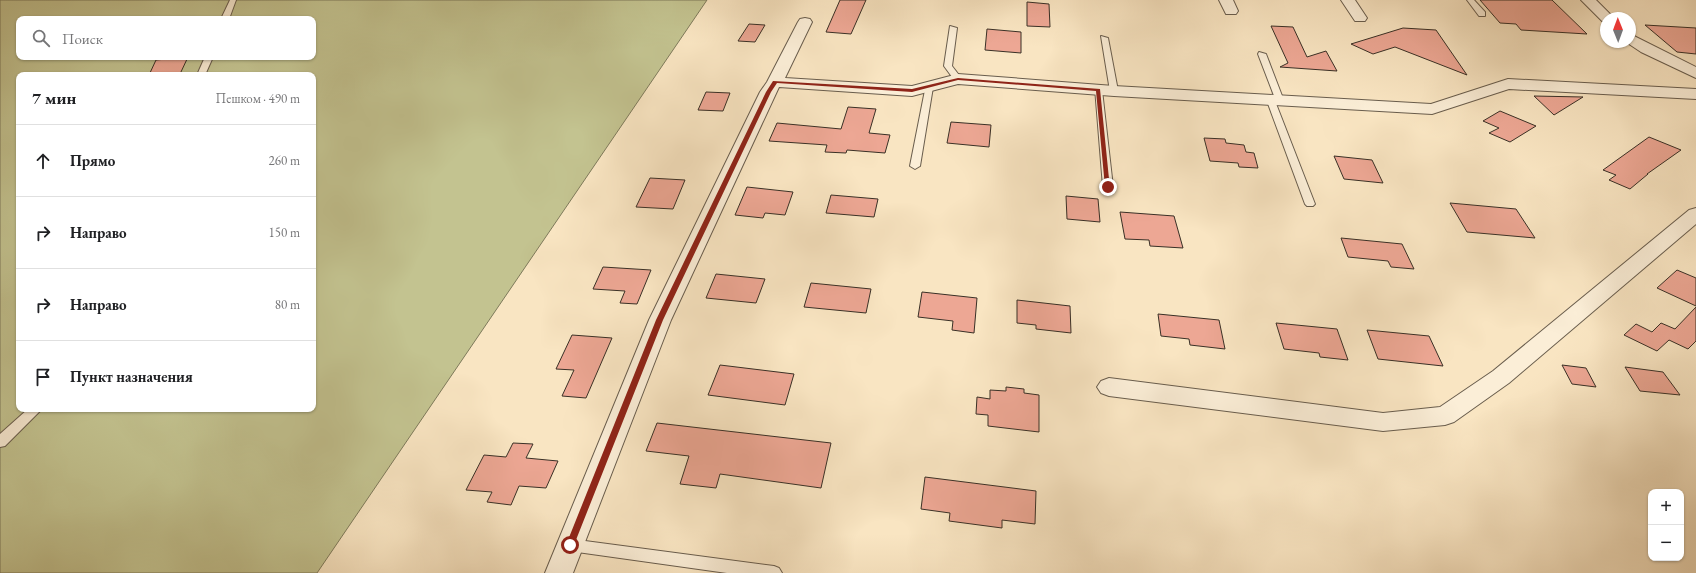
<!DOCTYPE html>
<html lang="ru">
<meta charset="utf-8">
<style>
:root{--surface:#fff;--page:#f6f6f6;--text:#202124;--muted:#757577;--line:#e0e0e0}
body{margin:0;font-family:"EB Garamond",serif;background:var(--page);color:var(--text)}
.controls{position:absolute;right:12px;bottom:12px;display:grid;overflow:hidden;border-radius:8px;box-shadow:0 1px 3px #0004}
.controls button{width:36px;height:36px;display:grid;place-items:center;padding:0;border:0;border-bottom:1px solid var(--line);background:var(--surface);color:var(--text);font:20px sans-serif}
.compass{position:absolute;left:1600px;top:12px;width:36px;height:36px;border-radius:50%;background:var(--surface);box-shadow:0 1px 3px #0004;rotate:359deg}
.stop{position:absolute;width:12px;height:12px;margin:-9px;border:3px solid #8f2418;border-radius:50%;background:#fff}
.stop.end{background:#8f2418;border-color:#fff;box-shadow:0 1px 4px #0008}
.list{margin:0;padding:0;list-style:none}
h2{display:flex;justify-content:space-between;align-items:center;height:52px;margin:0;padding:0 16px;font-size:17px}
h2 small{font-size:13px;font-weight:400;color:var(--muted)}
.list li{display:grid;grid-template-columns:26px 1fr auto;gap:12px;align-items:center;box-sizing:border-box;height:72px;padding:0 16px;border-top:1px solid var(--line)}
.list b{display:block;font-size:15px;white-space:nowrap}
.list em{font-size:13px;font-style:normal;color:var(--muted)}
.icon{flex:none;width:22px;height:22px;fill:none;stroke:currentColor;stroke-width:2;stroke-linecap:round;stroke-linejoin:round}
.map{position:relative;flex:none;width:1696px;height:573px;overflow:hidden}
.search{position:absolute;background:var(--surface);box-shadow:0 1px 3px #0004;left:16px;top:16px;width:300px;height:44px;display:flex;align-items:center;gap:10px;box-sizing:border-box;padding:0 14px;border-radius:8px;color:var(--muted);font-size:15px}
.panel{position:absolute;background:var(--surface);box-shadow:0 1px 3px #0004;left:16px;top:72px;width:300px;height:340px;border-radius:8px}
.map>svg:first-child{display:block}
</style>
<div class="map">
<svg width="1696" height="573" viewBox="0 0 1696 573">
<rect width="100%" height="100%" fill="#f9e5c2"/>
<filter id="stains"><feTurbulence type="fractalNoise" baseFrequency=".005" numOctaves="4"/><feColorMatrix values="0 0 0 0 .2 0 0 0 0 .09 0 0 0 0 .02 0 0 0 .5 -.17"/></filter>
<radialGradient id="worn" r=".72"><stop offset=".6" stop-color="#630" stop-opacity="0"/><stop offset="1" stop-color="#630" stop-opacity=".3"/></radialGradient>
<path fill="#c3c390" stroke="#7e7a5b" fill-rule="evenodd" d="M0,0H707L317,573H0ZM19,19H313V57H19ZM19,75H313V409H19Z"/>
<path fill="#eda794" stroke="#393026" d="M840,0H866L851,34L826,32Z
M1480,0H1552L1587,34L1521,30L1516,24L1500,23Z
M1027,2L1049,4L1050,27L1027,26Z
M749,24L765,25L755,42L738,41Z
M1645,25L1696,28V54L1677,52Z
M1271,26L1293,27L1307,57L1326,51L1337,71L1280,67L1288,63Z
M1403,28L1436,30L1467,75L1395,47L1373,54L1351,44Z
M987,29L1021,32V53L985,50Z
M188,57L180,74L149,75L156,60Z
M706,92L730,93L723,111L698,110Z
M1534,96L1583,97L1554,115Z
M848,107L876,109L869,133L890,135L885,153L847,150L846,153L825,152L827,145L769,141L777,123L841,129Z
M1500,111L1536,126L1510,142L1489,133L1499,128L1483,121Z
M951,122L991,125L989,147L947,143Z
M1649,137L1681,150L1647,174H1648L1630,189L1609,180L1616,175L1603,170Z
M1204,138L1225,139L1226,143L1244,145L1246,152L1254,153L1258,168L1239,167L1238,163L1210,161Z
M1334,156L1372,160L1383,183L1344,179Z
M650,178L685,180L673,209L636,207Z
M747,187L793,192L785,215L765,213L763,218L735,215Z
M831,195L878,199L874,217L826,213Z
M1066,196L1098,199L1100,222L1067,219Z
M1450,203L1516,209L1535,238L1467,232Z
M1120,212L1174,216L1183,248L1150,246L1149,240L1125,239Z
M1341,238L1402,244L1414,269L1391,267L1388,261L1348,257Z
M603,267L651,270L637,304L620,303L625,291L593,289Z
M1677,270L1696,278V306L1657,288Z
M716,274L765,279L756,303L706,298Z
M811,283L871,289L866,313L804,307Z
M922,292L977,298L974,333L952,330L953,321L918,317Z
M1017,300L1070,306L1071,333L1036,329V325L1017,323Z
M1696,307V341L1688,349L1669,340L1657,351L1624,335L1636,324L1652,332L1661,323L1675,329Z
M1158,314L1219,320L1225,349L1190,345L1189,339L1161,336Z
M1276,323L1337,329L1348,360L1320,357L1319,353L1284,349Z
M1367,330L1429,336L1443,366L1378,359Z
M572,335L612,338L586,398L562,396L574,370L556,369Z
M720,365L794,374L785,405L708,395Z
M1562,365L1586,368L1596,387L1572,384Z
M1625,367L1663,372L1680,395L1640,391Z
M1006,387L1024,389V393L1039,395V432L988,426V415L976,414L977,397L990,399V390L1006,391Z
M657,423L831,443L821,488L720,474L716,488L680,484L689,456L646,451Z
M513,443L533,444L526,458L558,461L546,488L519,486L511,505L487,502L492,492L466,490L484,455L506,457Z
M925,477L1036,491L1035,524L1002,520V528L949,521L950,513L921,509Z"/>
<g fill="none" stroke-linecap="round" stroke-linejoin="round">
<defs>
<path id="lane" d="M230,0H236L229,19H221Z
M1467,0H1474L1485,12V16H1479Z
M950,26L957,28L952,66L962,79L958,81H955L944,66Z
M1101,36L1108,38L1118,91L1117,93H1114L1110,91Z
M1259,52L1266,54L1284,101L1283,103L1280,104L1276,101L1258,54Z
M205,57H213L205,75H197Z
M926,85H932L933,87L920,166L915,169L910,166Z
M1095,88H1101L1102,90L1113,187L1108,190L1103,187Z
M1271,98L1275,101L1315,204L1313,206H1307L1305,204L1267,101Z
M28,409H42L5,446L0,447V434Z
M570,539L774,566L779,568L782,573H727L570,551L565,549L563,545L565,541Z"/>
<path id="street" d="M1219,0H1233L1238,11L1236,14H1226Z
M1341,0H1355L1367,18L1365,21H1355Z
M1581,0H1596L1614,18H1606V22L1602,21Z
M805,18L810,19L812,22L785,78L912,86L958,74L1114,86L1431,104L1508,79L1696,89V99L1509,89L1432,114L1114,96L958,84L912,96L779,87L671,320L573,573H545L649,320L760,92L767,82L798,22L800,19Z
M1630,34L1696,67V78L1641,52L1626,42H1630Z
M1696,208V224L1509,383L1454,422L1445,425L1383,431L1109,396L1101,393L1097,387L1101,381L1109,378L1383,413L1440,407L1493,371L1689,210Z"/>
</defs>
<use href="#lane" stroke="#695d4d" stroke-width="2"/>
<use href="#street" stroke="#695d4d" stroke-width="2"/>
<use href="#lane" fill="#fbeed7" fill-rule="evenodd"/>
<use href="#street" fill="#fbeed7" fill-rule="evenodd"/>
</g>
<path fill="#8f2418" d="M958,78L1100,89L1110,189L1105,187L1096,91L958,80L912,92L777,83L771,92L663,320L574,545L570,549L567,548L566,545L656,320L766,92L773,81L912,89Z"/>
<rect width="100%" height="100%" filter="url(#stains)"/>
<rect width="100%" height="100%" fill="url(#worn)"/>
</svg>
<div class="controls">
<button>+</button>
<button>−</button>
</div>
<svg class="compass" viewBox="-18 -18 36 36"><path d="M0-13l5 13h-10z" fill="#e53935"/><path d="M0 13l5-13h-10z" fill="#757577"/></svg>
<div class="stop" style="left:570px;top:545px"></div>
<div class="stop end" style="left:1108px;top:187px"></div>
<div class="search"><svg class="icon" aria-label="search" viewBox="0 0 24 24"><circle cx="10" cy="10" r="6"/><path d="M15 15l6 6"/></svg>Поиск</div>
<section class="panel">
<h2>7 мин<small>Пешком · 490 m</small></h2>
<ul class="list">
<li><svg class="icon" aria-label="ahead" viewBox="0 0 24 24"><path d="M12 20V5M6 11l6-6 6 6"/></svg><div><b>Прямо</b></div><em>260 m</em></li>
<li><svg class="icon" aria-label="right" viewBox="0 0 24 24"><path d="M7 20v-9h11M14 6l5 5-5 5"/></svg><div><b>Направо</b></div><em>150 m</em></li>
<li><svg class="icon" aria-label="right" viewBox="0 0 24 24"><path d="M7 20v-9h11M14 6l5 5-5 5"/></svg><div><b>Направо</b></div><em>80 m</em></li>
<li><svg class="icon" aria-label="arrive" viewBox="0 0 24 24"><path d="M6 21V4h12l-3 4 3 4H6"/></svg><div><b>Пункт назначения</b></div></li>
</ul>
</section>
</div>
